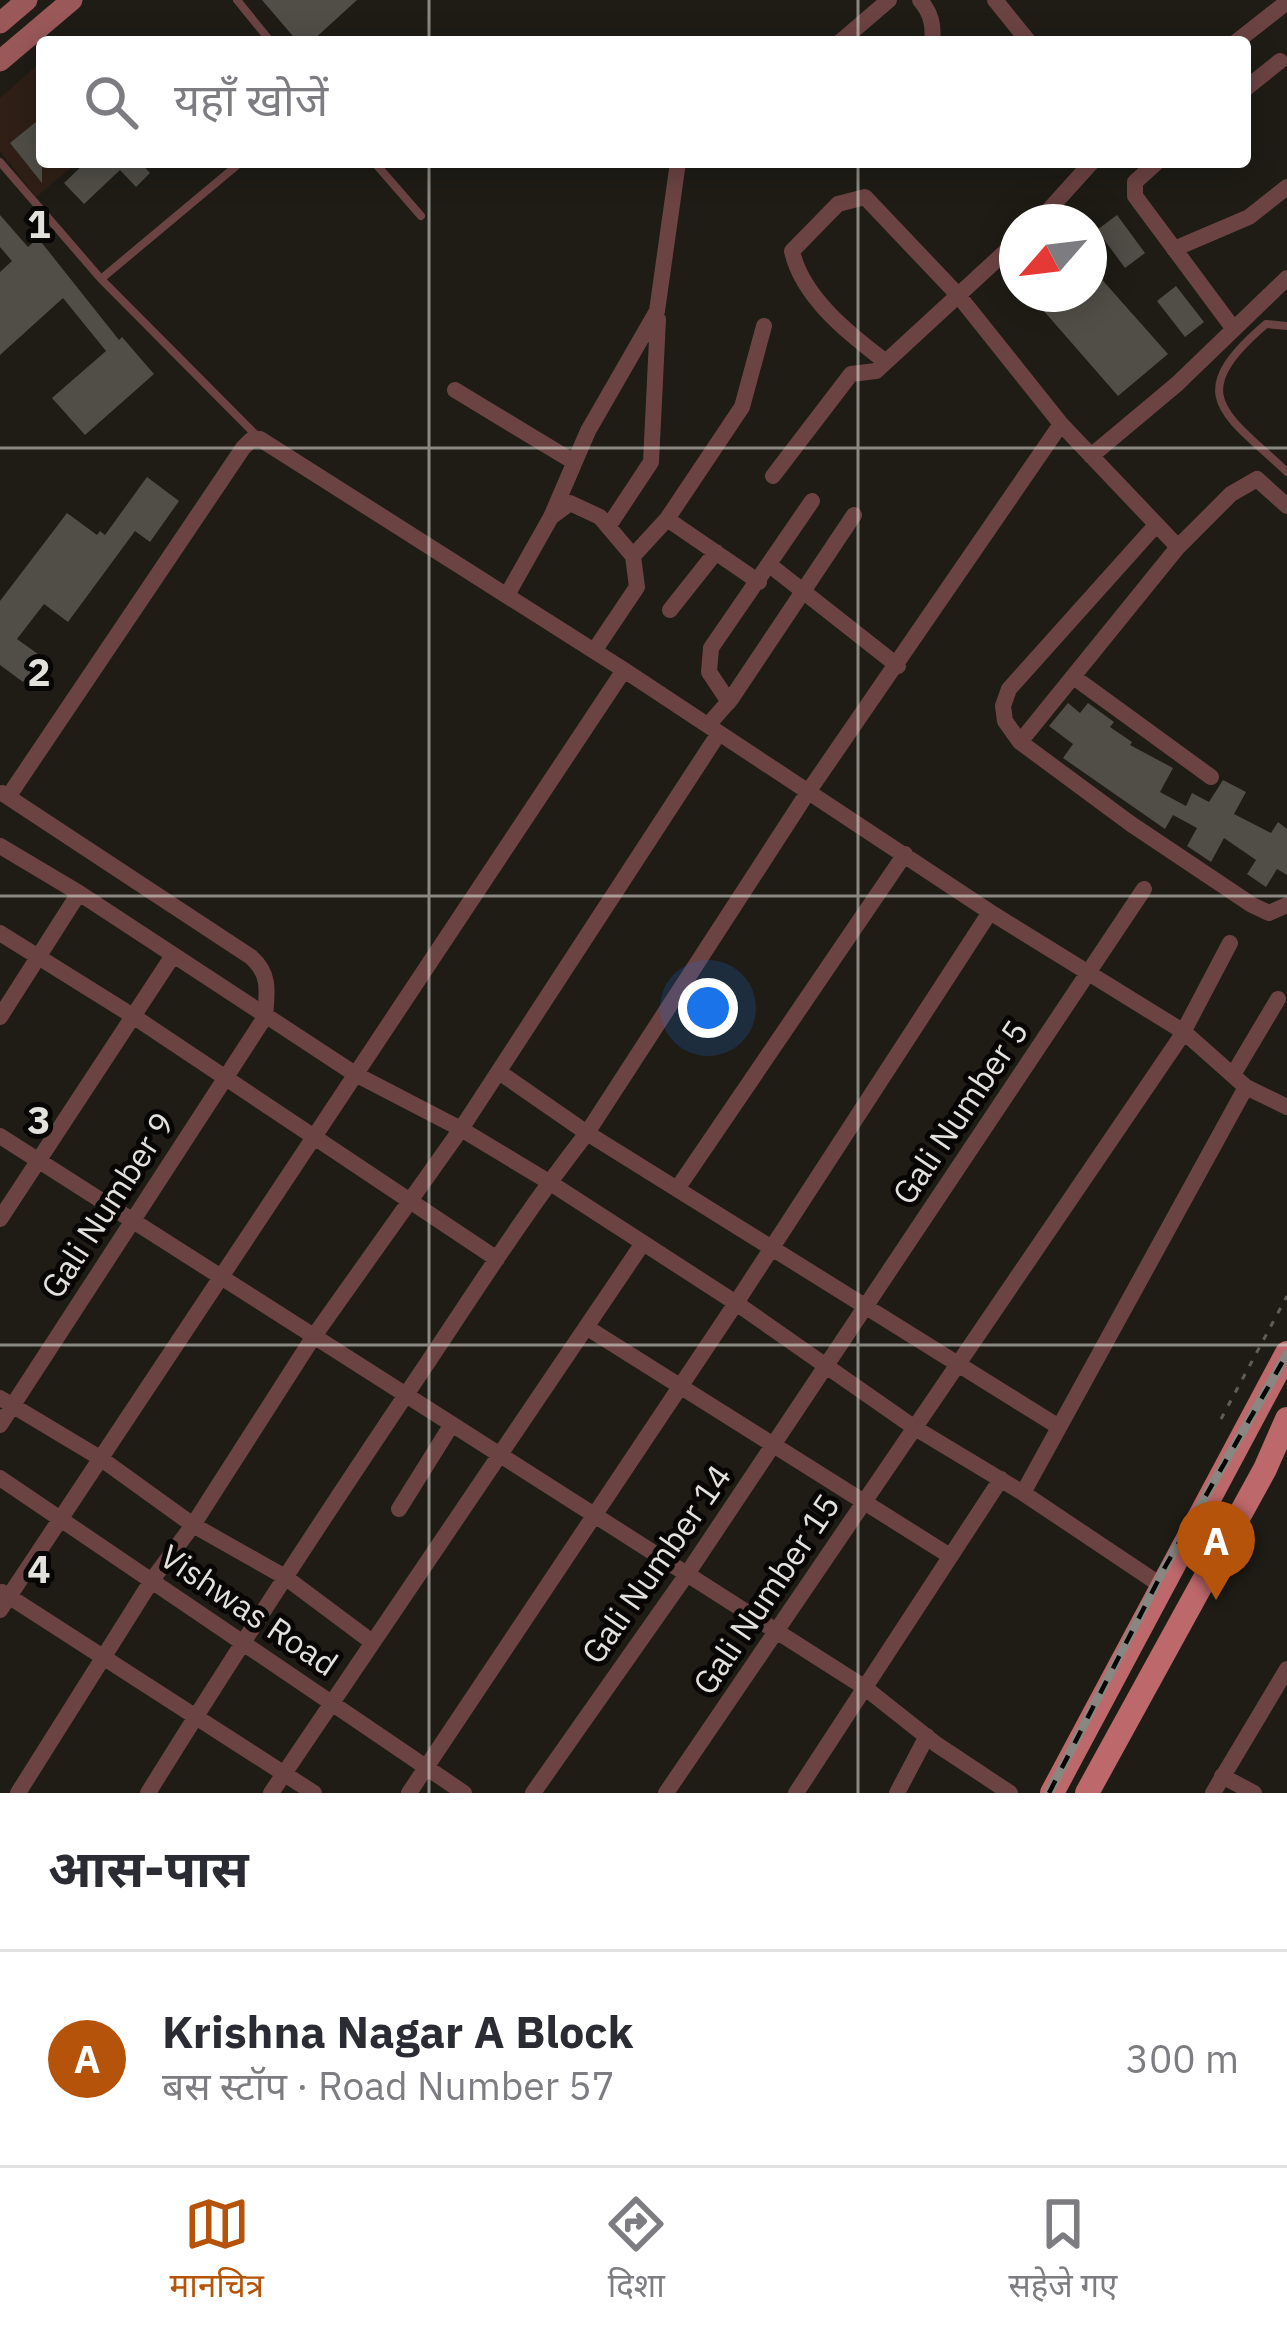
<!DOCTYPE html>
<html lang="hi">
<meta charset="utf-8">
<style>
:root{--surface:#fff;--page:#f7f7f7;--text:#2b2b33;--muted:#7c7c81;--line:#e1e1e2;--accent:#b45309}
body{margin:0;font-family:"IBM Plex Sans","Noto Sans Devanagari",sans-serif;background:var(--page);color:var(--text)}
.compass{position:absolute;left:999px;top:204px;width:108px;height:108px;border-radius:50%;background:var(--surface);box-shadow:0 6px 30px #0003;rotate:242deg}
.you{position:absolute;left:708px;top:1008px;width:42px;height:42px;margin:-30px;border:9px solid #fff;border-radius:50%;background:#1a73e8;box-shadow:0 0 0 18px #1a73e833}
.badge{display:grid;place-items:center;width:78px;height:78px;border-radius:50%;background:var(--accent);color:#fff;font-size:39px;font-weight:700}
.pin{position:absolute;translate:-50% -99px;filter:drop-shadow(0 3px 6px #0008)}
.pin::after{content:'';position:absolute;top:63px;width:42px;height:36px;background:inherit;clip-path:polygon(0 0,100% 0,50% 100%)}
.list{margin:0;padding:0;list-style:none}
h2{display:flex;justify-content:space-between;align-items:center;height:156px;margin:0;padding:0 48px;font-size:51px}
h2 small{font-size:39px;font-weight:400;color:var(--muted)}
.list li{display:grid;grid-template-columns:78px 1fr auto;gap:36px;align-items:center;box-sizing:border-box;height:216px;padding:0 48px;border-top:3px solid var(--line)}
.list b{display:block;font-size:45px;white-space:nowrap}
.list p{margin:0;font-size:39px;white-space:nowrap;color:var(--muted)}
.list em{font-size:39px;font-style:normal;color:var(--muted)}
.icon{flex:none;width:66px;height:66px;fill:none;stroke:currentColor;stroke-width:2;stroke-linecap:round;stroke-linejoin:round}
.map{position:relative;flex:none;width:1287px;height:1793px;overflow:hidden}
.search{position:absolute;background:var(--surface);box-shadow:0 6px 30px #0003;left:36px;right:36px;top:36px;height:132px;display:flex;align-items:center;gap:30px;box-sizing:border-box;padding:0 42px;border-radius:12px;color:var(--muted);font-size:45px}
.sheet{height:372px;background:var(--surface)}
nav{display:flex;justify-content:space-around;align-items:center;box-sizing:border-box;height:168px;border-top:3px solid var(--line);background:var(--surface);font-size:33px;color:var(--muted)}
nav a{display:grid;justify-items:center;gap:6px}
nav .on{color:var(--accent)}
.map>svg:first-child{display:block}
</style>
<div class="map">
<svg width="1287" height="1793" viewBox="0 0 1287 1793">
<rect width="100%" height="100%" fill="#1e1c15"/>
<path fill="#2f1f16" d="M42,61V162H78L36,197L0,151V98Z"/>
<path fill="#504e47" d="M262,0H357L311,42H298Z
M42,117V183L10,143Z
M86,162H140L150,173L136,187L120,170L84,204L64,183Z
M0,215L28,247L38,238L119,340L122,337L154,374L85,435L52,398L106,351L63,298L0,355V272L12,261L0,247Z
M1117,215L1145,253L1125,268L1097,230Z
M1089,265L1168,354L1118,396L1029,294H1089Z
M1176,286L1204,322L1185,337L1157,301Z
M147,477L179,501L150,542L135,531L68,622L44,604L17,639L42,657L23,682L0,665V601L67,513L97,535L100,531L105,535Z
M1068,703L1080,713L1088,703L1114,722L1110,727L1132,742L1130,745L1173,768L1160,792L1186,806L1192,793L1209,802L1223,780L1246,792L1234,814L1271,833L1278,822L1287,829V875L1277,869L1266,887L1247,874L1256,860L1224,838L1211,862L1187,846L1197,828L1173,815L1165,829L1063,758L1073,744L1049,726Z"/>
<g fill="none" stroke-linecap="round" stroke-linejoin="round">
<path stroke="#5f5e57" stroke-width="3" stroke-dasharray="6 9" stroke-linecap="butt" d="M1221,1419L1287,1296"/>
<path stroke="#6c4343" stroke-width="8" d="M237,0L271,42
M0,162L101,279L259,438
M374,162L421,216
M101,279L241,162
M1287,326L1266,324C1183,395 1223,412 1287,472"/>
<path stroke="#6c4343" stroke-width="16" d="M920,0C931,13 934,25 932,42
M995,0L1029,42
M840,42L889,0
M1236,42L1287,2
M1245,89L1280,61
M1157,162L1135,182V196L1233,328
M1038,222L1092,162
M1174,249L1249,217L1287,187
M886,362C849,334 802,297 792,251L838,204L865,197L958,295L1061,424L1178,547
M455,390L574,462
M1091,456L1177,384L1287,278
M773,476L851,374L876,371L1017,241
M551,517L588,431L657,311L678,162
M1156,525L1009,689L1003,706L1005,721L1020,742L1131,824L1252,905L1269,913L1287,905
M608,527L651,462L658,319
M633,556L667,519
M771,566L898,666
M759,582L667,519L742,407L764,326
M507,595L551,517L570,503L600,517L633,556L637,587L594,651
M670,610L716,552
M1075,678L1211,777
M729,702L709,672L711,648L812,501
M708,725L731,699L854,515
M1020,742L1178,547L1231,494L1257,479L1287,506
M8,797L243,448L251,440L260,439L624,670L990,912L1184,1032L1246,1087L1287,1107
M0,846L79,893L355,1074L461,1129L549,1182L736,1303L915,1428L1023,1493L1162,1586
M0,933L133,1016L497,1259
M0,1017L79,893
M499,1072L587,1133L1059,1427
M1234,1073L1278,999
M0,1136L864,1687L936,1744L1010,1793
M677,1189L905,854
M0,1219L172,957
M586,1327L950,1556
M0,1398L100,1458L193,1525L285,1577L372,1642
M0,1425L265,1017C267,992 271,975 251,957L2,793
M0,1478L464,1793
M1023,1493L1246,1087
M399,1509L452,1424
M2,1592L314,1793
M0,1610L624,670
M1222,1776L1254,1793
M18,1793L152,1580L193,1525L314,1336L461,1129L719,733
M148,1793C238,1648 331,1506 426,1365C478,1287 529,1207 587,1133L808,792L1061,424
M271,1793L643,1243
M409,1793L736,1303L990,912
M533,1793L687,1574L1144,889
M666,1793L1180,1038L1230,943
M796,1793L1001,1479
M897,1793L927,1736
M1213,1793L1287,1669"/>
<path stroke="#9a5859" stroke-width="21" d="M0,23L27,0
M0,61L72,0"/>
<path stroke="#bd686a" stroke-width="24" d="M1052,1793L1287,1353
M1087,1793L1265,1469L1287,1419"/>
<defs>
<path id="rail" d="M1049,1793L1165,1567L1287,1354"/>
</defs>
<use href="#rail" stroke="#888781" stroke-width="9"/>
<use href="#rail" stroke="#070605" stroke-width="4.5" stroke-dasharray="14" stroke-linecap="butt"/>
</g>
<path fill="none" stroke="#e2e1dc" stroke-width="3" stroke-opacity="0.55" d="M429,0V42M858,0V42M429,162V1793M858,162V1793M0,448H1287M0,896H1287M0,1345H1287"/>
<g text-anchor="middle" stroke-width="10" stroke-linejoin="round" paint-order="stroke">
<g font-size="33" fill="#e2e1dc" stroke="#070605">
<text transform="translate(960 1112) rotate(-56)" y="12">Gali Number 5</text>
<text transform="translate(107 1205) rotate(-57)" y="12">Gali Number 9</text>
<text transform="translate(656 1564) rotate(-55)" y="12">Gali Number 14</text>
<text transform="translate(766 1594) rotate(-56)" y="12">Gali Number 15</text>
<text transform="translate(249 1610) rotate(34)" y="12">Vishwas Road</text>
</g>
</g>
<g font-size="39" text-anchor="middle" font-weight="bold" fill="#e2e1dc" stroke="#070605" stroke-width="10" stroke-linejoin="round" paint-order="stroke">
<text x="39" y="238">1</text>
<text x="39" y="686">2</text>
<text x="39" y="1134">3</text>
<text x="39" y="1583">4</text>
</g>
</svg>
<svg class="compass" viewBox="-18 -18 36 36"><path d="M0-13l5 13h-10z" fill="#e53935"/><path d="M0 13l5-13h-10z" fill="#7c7c81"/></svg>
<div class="you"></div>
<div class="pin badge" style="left:1216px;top:1600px">A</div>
<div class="search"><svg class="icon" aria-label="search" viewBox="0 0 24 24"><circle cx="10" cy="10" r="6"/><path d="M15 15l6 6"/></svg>यहाँ खोजें</div>
</div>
<section class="sheet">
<h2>आस-पास<small></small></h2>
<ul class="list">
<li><span class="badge">A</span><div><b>Krishna Nagar A Block</b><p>बस स्टॉप · Road Number 57</p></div><em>300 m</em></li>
</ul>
</section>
<nav>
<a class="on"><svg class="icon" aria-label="map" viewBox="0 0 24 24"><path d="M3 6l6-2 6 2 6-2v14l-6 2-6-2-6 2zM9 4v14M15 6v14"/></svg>मानचित्र</a>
<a><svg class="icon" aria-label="directions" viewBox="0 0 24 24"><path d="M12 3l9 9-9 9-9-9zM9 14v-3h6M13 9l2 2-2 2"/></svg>दिशा</a>
<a><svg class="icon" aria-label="saved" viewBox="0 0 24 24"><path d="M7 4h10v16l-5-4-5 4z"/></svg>सहेजे गए</a>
</nav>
